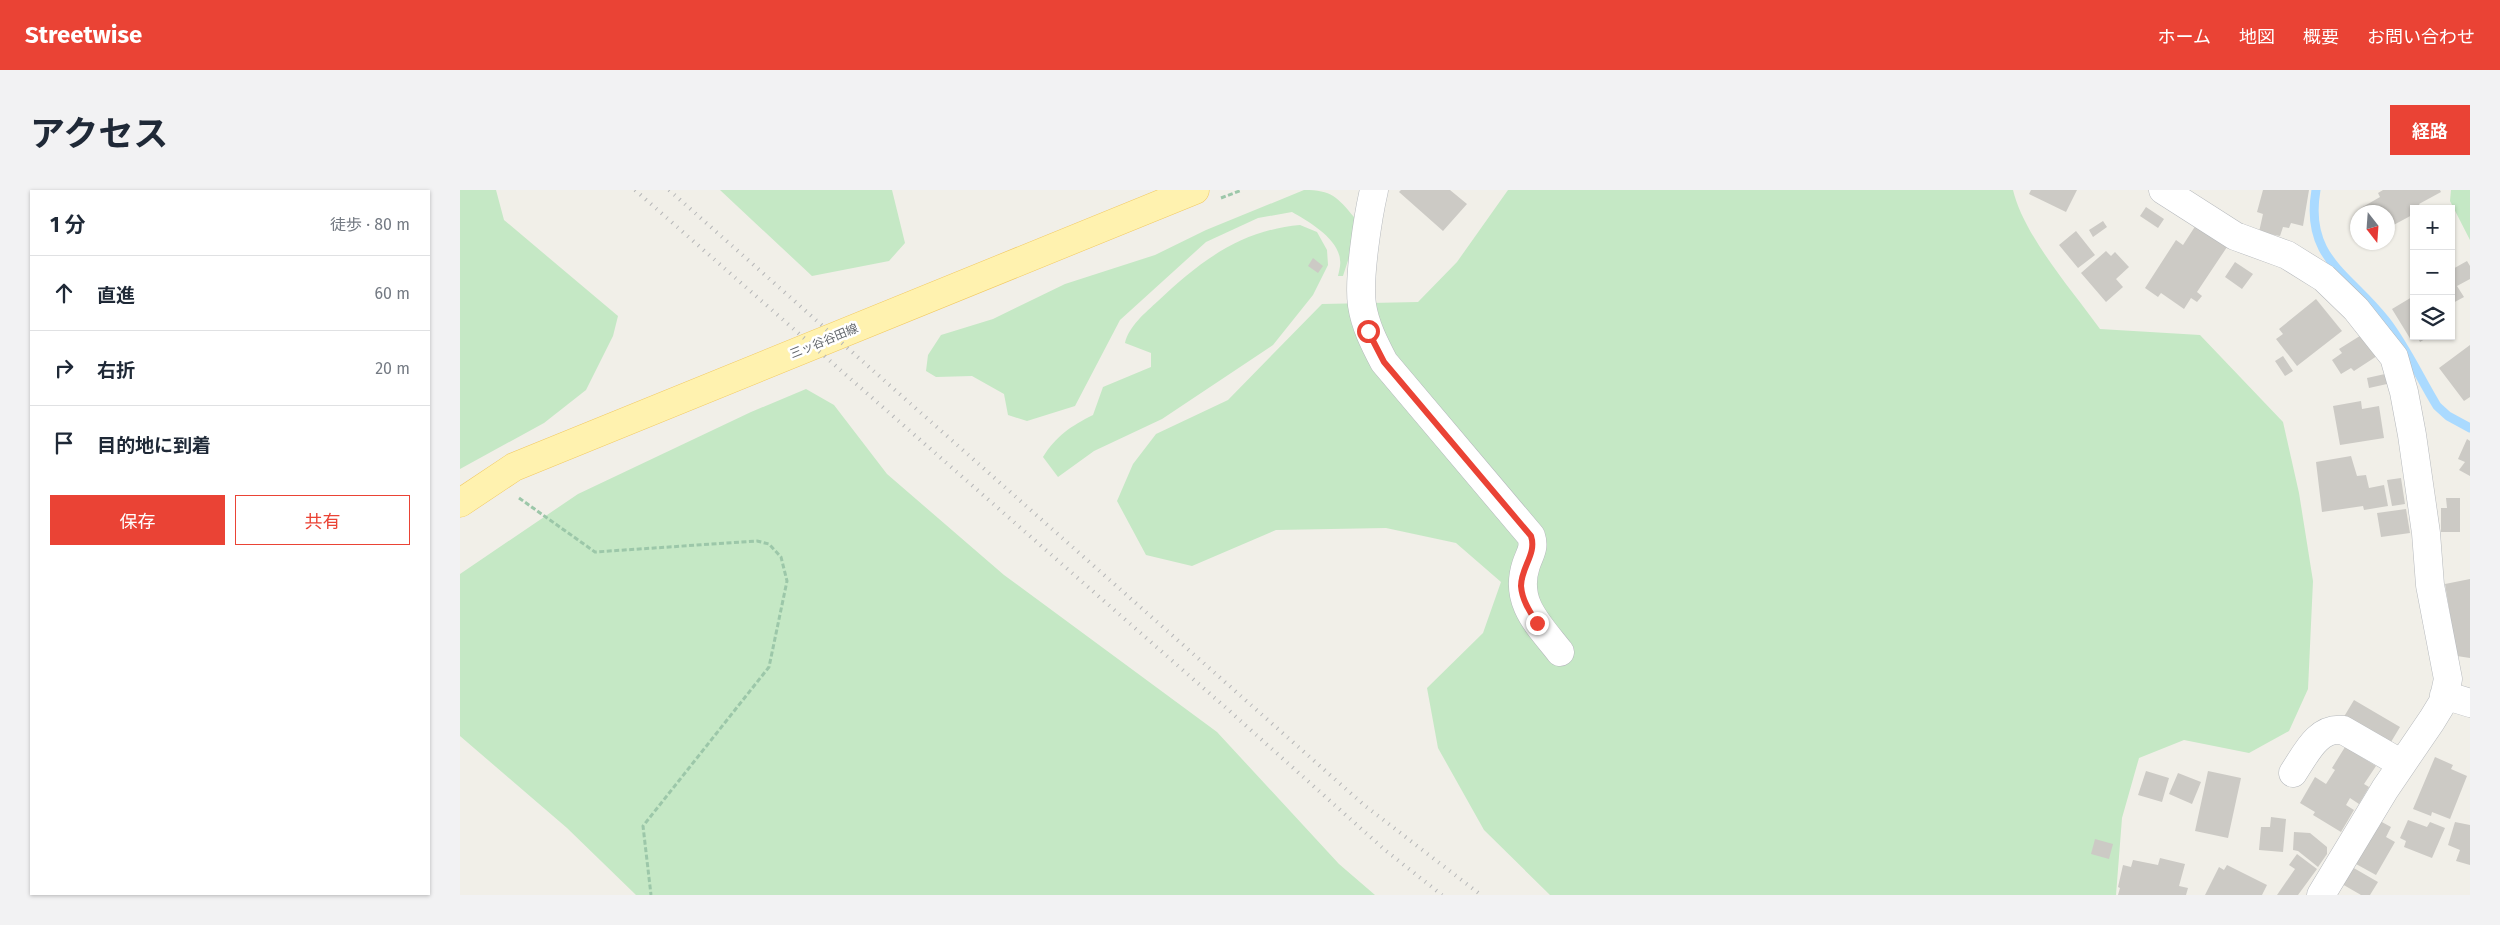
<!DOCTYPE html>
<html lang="ja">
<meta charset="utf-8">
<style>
:root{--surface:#fff;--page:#f2f2f3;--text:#1f2937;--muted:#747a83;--line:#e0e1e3;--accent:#ea4335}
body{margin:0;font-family:"Fira Sans","Noto Sans JP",sans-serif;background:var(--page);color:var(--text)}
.controls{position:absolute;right:15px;top:15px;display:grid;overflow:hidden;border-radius:0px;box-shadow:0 1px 4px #0004}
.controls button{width:45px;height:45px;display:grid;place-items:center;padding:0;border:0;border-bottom:1px solid var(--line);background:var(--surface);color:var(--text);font:25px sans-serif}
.compass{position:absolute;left:1890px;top:15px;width:45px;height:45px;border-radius:50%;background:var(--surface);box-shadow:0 1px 4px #0004;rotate:163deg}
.stop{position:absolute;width:15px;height:15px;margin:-11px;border:4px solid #ea4335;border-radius:50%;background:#fff}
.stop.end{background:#ea4335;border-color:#fff;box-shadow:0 1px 5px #0008}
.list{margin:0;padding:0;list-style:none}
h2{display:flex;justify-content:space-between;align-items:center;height:65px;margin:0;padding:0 20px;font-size:21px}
h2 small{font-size:16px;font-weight:400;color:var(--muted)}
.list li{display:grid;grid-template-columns:32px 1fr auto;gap:15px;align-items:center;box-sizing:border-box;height:75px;padding:0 20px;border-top:1px solid var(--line)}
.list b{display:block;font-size:19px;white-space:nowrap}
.list em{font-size:16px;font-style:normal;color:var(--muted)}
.actions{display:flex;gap:10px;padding:15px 20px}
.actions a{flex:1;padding:11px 0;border:1px solid var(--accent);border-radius:0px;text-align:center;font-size:18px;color:var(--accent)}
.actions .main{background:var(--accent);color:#fff}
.icon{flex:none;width:28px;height:28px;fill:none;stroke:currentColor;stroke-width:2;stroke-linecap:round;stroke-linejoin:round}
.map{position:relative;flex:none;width:2010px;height:705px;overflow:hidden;border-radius:0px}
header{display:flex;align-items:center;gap:30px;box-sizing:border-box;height:70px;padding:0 25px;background:var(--accent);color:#fff}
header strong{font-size:24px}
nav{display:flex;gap:28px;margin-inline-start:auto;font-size:18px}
.intro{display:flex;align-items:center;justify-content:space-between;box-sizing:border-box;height:120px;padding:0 30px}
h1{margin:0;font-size:35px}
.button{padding:12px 22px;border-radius:0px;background:var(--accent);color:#fff;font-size:18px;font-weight:700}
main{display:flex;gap:30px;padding:0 30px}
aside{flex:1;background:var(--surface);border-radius:0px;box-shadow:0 1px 4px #0004}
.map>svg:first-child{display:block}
</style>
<header>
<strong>Streetwise</strong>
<nav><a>ホーム</a><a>地図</a><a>概要</a><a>お問い合わせ</a></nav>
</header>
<div class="intro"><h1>アクセス</h1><a class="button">経路</a></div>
<main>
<aside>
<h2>1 分<small>徒歩 · 80 m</small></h2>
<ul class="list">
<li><svg class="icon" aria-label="ahead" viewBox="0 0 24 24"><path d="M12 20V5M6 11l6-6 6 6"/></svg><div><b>直進</b></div><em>60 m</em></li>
<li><svg class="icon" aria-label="right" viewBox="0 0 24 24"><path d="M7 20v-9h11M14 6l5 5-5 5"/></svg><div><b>右折</b></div><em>20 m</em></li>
<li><svg class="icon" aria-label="arrive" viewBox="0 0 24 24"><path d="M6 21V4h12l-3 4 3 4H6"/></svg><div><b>目的地に到着</b></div></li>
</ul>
<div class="actions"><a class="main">保存</a><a>共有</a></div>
</aside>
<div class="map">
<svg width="2010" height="705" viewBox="0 0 2010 705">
<rect width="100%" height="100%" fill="#f1efe8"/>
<path fill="#c5e8c5" d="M0,0H36L44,30L158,126L153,146L126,200L84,233L0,279Z
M260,0H432L445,53L429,71L352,86Z
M844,0C872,0 877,7 894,27V52L883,86H878C879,81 881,75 880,70C879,49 848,31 832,22L798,28L746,52L660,130L615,216L567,231L548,225L544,204L512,186L476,187L466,181L468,165L481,145L533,129L605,94L695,65L746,40Z
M1048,0H1553C1564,46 1612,100 1640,139L1740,145L1823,232L1839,303L1853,391L1848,499L1829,541L1789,563L1724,550L1679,568L1662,628L1656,705H1090L1024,640L978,558L967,498L1023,443L1041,392L996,353L926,338L816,340L732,376L686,365L657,311L673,274L696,244L768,210L862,114L958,112L997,72Z
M1991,0H2010V50L1990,11Z
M840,35L857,42L867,60L868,75L853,105L813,155L702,229L634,261L598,287L583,267C596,246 611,236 633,225L643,197L691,177V163L665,153C669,136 685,123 698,111C739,72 781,40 840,35Z
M346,199L374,215L427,284L544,385L757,542L879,674L915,705H176L107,638L0,546V384L118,304L291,222Z"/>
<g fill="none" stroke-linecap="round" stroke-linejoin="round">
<path stroke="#aadaff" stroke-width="9" d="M1856,0C1844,69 1890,84 1926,131C1946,157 1960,188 1977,216L1988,226L2010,238"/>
</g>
<path fill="#cccac5" d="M941,0H990L1007,14L983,41L939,2Z
M1571,0H1617L1606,22L1569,4Z
M1803,0H1849L1843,36L1831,33L1829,38L1823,37L1820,46L1799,42L1803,24L1797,22Z
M1923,0H1980L1981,2L1959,14L1962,19H1954V24L1928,38V22H1903L1901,18L1920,7L1918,3Z
M1686,17L1704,29L1698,38L1680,26Z
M1643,31L1647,37L1633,47L1629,40Z
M1736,35L1767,57L1737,102L1742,106L1737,112L1731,108L1724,119L1701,103L1698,107L1685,98L1716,50L1723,55Z
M1616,41L1635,65L1618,78L1599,55Z
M1646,61L1651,66L1655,62L1669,77L1656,89L1663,97L1646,112L1621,83Z
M853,68L863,76L858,83L848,76Z
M2007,71L2010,76V89L1997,96L2004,107L1991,114V80Z
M1775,72L1793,84L1782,99L1765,87Z
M1952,107L1954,146H1970L1960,152L1957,146L1951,150L1932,119Z
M1856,109L1882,141L1837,176L1816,149L1823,144L1819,139Z
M1903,144L1917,166L1894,181L1891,178L1881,184L1872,170L1882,163L1879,159Z
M2010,155V207L2004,211L1979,178Z
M1823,166L1833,181L1825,186L1815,171Z
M1925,184L1927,194L1909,198L1907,188Z
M1901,211L1902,219L1919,216L1924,248L1880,255L1873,216Z
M2007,249L2010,251V286L1999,280L2005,272L1998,269Z
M1891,266L1897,286L1906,285L1909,298L1924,295L1928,316L1904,320L1903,316L1862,322L1856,272Z
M1941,288L1945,314L1932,316L1927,290Z
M1986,308H2000V342H1981V318H1987Z
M1946,319L1950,343L1921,347L1917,323Z
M2010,389V468L1997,466L1985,394Z
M1894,510L1940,537L1928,557L1882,530Z
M1885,557L1916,576L1904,594L1909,597L1899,614L1890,608L1886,615L1894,620L1881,642L1853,625L1855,622L1840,613L1855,587L1866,594L1875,580L1872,578Z
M1975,567L1993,575L1991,579L2007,586L1990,629L1972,622L1971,626L1953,619Z
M1686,581L1709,588L1702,612L1678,605Z
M1748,581L1781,588L1768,648L1735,641Z
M1718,583L1741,592L1732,614L1709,604Z
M1811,627L1826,629L1823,662L1799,660L1801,637H1810Z
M1948,630L1967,637L1970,632L1985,638L1972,668L1944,657L1946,651L1940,648Z
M1920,631L1931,637L1926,647L1935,652L1916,685L1896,674Z
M1995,632L2010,635V675L1996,671L2000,660L1988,655Z
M1834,642L1850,643L1867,657V664L1858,677L1838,661L1833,660Z
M1635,649L1653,654L1649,669L1631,664Z
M1837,664L1857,679L1838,705H1817L1835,679L1829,675Z
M1700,668L1725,674L1719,696L1728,698L1726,705H1658L1660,698L1658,697L1663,675L1671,677L1673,670L1698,675Z
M1767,675L1807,695L1802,705H1745L1759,677L1764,680Z
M1892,677L1918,692L1910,705H1901L1882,694Z"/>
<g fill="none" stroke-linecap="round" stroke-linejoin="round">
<defs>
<path id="minor" d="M914,0C908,26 898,89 902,115C905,135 914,153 924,172L1071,346C1075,358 1070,363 1066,375C1054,412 1078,434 1100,462
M1703,0L1775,46L1827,65L1864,88L1896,119L1934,167L1944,202L1952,245L1966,343L1970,395L1988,489L1983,512L1972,530L1925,599L1861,705
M1984,505L2010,513
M1833,583C1846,564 1857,537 1883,540L1942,574"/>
<path id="major" d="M0,313L54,277L735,0"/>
</defs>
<use href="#minor" stroke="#b5b8bc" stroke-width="29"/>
<use href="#major" stroke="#f2c960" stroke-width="29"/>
<path stroke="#9cc7a9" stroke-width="3" stroke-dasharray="5 2.5" stroke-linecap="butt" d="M761,8L782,0
M59,308L135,362L297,351L309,354L321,367L327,391L309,477L183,636L191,705"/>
<use href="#minor" stroke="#fff" stroke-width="28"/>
<use href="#major" stroke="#fff2af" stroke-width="28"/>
<path stroke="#b6b7b8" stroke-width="4" stroke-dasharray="1 6" stroke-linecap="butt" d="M175,0L765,517L925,660L982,705
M209,0L904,615L1021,705"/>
</g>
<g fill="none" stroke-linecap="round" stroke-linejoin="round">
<path stroke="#ea4335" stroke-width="6" d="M908,141L924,172L1071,346C1077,364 1061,377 1061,396C1062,410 1070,422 1077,433"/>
</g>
<g text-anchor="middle" stroke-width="5" stroke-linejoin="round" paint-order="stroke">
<g font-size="12" fill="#5f6368" stroke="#fff">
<text transform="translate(364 151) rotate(-22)" y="4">三ッ谷谷田線</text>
</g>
</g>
</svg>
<div class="controls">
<button>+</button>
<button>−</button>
<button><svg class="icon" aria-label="layers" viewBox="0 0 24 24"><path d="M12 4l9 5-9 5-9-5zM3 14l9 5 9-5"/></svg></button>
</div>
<svg class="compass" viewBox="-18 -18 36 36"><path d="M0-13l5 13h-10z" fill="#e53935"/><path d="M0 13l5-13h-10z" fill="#747a83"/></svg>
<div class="stop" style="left:908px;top:141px"></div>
<div class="stop end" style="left:1077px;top:433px"></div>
</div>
</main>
